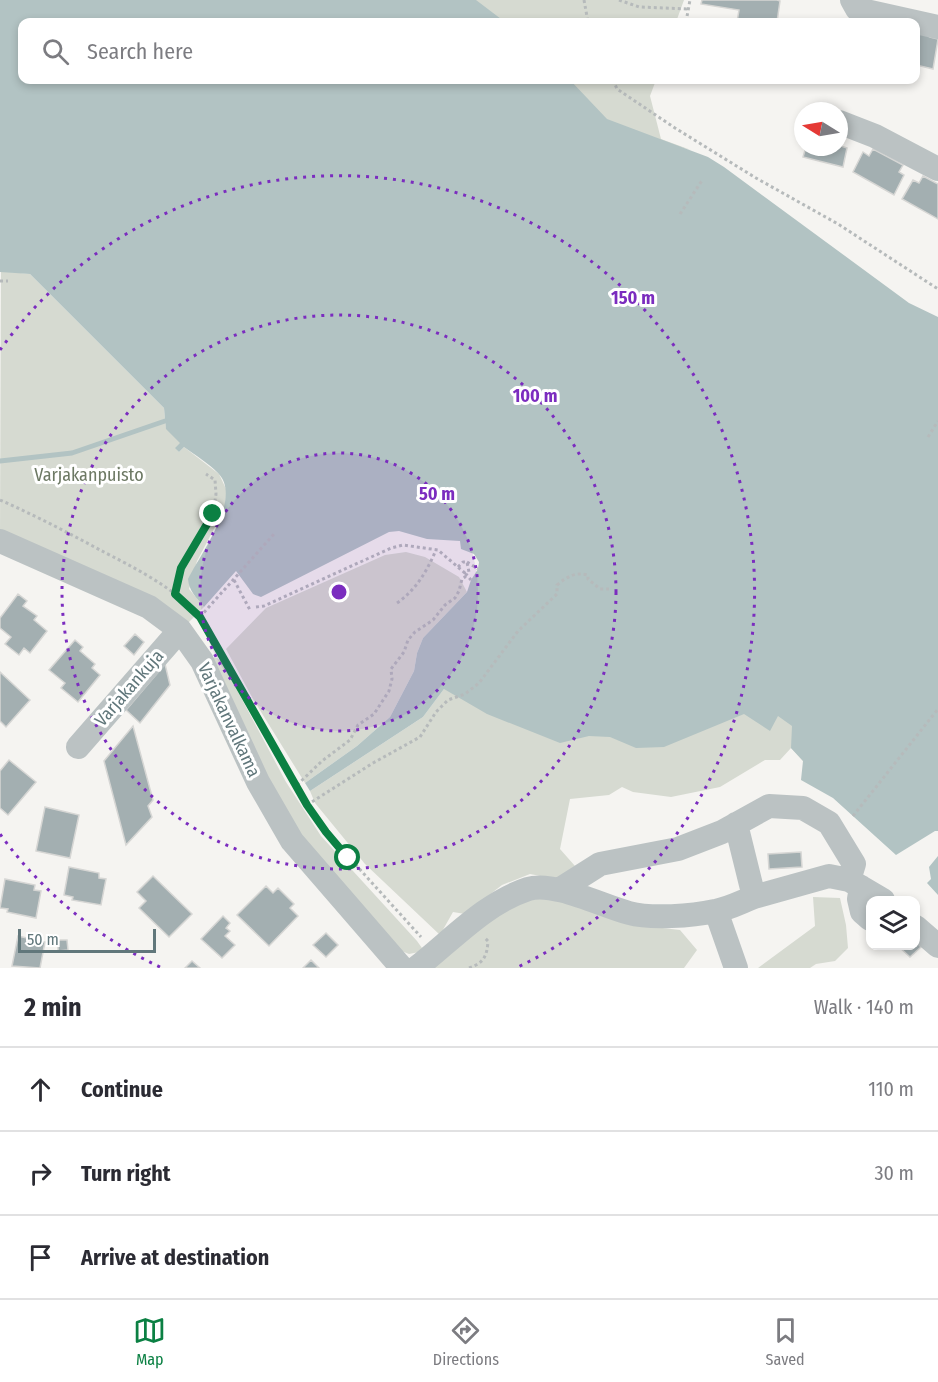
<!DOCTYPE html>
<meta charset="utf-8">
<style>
:root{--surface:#fff;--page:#f2f2f3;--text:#2b2b33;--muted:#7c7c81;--line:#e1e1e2;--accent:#0b8043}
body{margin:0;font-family:"Fira Sans Condensed",sans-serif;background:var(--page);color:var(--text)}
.controls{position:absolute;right:18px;bottom:18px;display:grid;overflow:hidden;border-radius:12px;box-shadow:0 3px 9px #0003}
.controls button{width:54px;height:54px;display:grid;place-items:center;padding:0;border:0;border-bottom:2px solid var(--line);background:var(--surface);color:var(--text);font:30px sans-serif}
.compass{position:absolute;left:794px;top:102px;width:54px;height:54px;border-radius:50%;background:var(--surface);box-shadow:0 3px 9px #0003;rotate:281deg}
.scale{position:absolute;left:18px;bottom:15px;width:138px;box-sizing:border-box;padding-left:6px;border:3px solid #61777b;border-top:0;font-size:16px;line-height:21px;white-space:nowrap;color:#61777b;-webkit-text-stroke:4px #fff;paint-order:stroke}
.stop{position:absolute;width:18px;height:18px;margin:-14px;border:4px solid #0b8043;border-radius:50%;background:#fff}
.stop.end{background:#0b8043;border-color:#fff;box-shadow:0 2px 6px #0008}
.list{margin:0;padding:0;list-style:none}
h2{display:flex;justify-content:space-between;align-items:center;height:78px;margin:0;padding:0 24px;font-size:26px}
h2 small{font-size:20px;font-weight:400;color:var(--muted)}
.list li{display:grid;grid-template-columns:39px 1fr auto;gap:18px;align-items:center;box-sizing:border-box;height:84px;padding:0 24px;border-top:2px solid var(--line)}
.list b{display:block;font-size:22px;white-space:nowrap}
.list em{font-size:20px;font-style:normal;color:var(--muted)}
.icon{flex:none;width:33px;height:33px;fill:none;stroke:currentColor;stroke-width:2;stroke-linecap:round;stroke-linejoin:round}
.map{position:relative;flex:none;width:938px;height:968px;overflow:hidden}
.search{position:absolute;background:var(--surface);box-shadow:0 3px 9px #0003;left:18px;right:18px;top:18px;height:66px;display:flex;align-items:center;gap:15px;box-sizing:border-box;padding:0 21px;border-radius:12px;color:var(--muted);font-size:22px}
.sheet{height:330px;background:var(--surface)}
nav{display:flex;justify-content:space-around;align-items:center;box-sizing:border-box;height:84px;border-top:2px solid var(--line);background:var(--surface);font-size:16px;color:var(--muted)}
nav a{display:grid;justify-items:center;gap:3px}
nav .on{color:var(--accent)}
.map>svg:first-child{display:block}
</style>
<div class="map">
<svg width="938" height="968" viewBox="0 0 938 968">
<rect width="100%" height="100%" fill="#f5f4f1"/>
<path fill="#d6dad1" d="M323,0H684L676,22H358Z
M427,80H656L650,96L661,139L691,150Z
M1,271L30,274L164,408L166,428L181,443L176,448L179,452L184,447L219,474L227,491L224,510L197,561L189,589L204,607L184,627L0,533Z
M406,552L425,557L459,577L467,592L423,638L417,653L414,671L390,717L357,746L305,783L253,699L226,649L266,608L385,555Z
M213,658H217L222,662L286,782L321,836L417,941L422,948L419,952L409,954L399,950L332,876L279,804Z
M444,689L797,717L803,761L791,748L780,760H765L720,787L671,797L633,792L622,787L609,795L570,799L560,849L575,866L556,879L530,874L502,885L465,914L453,912L440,935L365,864L315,803L310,791L423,717Z
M532,893L645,926L680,930L697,950L684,968H434L507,905Z
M813,897L840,898L846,925L848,948L835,961L816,964L810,968H758L815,926Z"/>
<path fill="#b2c3c3" d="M0,0H476L505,22H22V80H570L607,119L708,157L724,167L909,303L938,317V831H935L896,855L833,798L801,780L803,761L791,748L792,726L778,716L770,731L744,714L664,747L636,748L610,737L589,736L560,743L487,714L444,689L423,717L310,791L305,783L357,746L390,717L414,671L417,653L423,638L467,592L471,580L478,569L479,562L474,554L461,549L460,541L427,539L399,531L389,532L261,597L253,594L236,571L204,607C196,597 189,591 188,579C201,553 243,498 218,473C208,463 195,455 184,447L179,452L175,448L180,443L166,429L164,408L30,274L0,272Z
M938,856V895L927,883L931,879L929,867Z"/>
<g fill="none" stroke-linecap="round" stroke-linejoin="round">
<path stroke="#b2c3c3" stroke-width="5" d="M0,461L72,453L165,421"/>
</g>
<path fill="#a3afb1" stroke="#d6d6d4" stroke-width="1.5" d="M702,0H777L780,1L777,22H737L739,10L701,4Z
M916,29L930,37L938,39L933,69L916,65Z
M839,137L844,138L841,146L847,148L843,167L803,157L806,147H839Z
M873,149L903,165L899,172L904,175L894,195L853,172L863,152L869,156Z
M923,176L938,184V219L902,199L913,180L919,183Z
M18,594L27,601L23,606L37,616L34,620L47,631L30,653L24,648L19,655L5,644L11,637L0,628V618Z
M135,634L144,642L134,655L124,646Z
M75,640L83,647L80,651L95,664L92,668L100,675L78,702L61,688L65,683L49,670Z
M165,664L170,685L140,723L126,710Z
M0,672L30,700L6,727L0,721Z
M133,726L153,800L148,806L152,817L126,845L104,761Z
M9,760L36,782L8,815L0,808V771Z
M45,807L79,815L70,858L36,851Z
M801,852L802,867L769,869L768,854Z
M69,867L99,873V878L106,879L101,905L72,900L73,897L64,895Z
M153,876L192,914L169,937L139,908L146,901L137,892Z
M5,879L35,885L34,890L41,891L36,918L7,912L8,909L0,908Z
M266,886L273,893L278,888L294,904L290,908L298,916L269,946L237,915Z
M223,916L230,923L226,928L230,931L225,936L235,945L222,958L201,939Z
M326,933L338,945L326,957L313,945Z
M18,936L45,942L40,968L12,966Z
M58,940H67L68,950L58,951Z
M916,941L921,947L910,957L898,946H916Z
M311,960L319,968H303Z
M192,961L200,968H185Z"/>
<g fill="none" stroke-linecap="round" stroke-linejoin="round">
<path stroke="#b6babb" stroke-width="3" stroke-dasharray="3 3" stroke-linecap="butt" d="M584,0L588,22
M619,0L639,7L688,9
M686,22L690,0
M613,80L617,89L675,128L756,178L838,224L938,289
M680,214L703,179
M0,281H8
M928,437L938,421
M0,500C34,515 67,532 100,550C131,566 182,591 202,621
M467,562L478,569
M458,567L463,562H467L469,572L466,574L471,580
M234,580L250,610
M175,594L181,568L213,514L216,494L215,480L206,474
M397,603C416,590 427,571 436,550
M256,607L264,606L391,548L403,545L438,550L466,574L465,577L462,579L459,591L455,598L445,605L433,620L415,632L408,640L404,652L391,669L392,679L389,691L374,714L358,725L350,740L322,761L296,786
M200,617L274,534
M238,684L307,805L326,832L421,937
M307,805L373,763L420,737L436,712L448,700L465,694L479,683L518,631L557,594V585C568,576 575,572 588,575V579L600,589H609
M853,816L938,709
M469,968C484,963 487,956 488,941L485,938"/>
<path stroke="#bbc2c3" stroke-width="24" d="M852,0L857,9L938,27
M839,122L875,136L938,169
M0,541L149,607L180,630L202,661L258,782L292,841L402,968
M78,747L180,630
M861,887L859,899L862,912L870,919
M559,890L600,864L678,849L722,832L769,806L803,808L829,823L854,864L849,880
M754,897L829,876L849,880L883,900
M716,911L736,968
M916,927L938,946
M416,968C451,941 485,903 528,889C554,881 602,906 629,913C651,919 692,916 715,911C728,909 741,902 754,897L736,824"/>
</g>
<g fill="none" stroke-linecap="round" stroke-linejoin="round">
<path stroke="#0b8043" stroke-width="8" d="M213,514L181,568L175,594L200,617L307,805L326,832L348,858"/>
</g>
<circle cx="339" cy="592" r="139" fill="#7b2cbf" fill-opacity=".12"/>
<g fill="none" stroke="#7b2cbf" stroke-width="3" stroke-dasharray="3 6">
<circle cx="339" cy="592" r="139"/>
<circle cx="339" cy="592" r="277"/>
<path d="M160 967A416 416 0 0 1 0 834M0 350A416 416 0 1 1 518 967"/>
</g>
<g text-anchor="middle" stroke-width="6" stroke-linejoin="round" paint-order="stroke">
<g font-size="18" fill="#6d7964" stroke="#fff">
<text x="89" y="481">Varjakanpuisto</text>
</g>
<g font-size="18" fill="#61777b" stroke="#fff">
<text transform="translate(129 688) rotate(-49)" y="6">Varjakankuja</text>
<text transform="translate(229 720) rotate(65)" y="6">Varjakanvalkama</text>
</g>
</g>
<circle cx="339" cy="592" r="9" fill="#7b2cbf" stroke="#fff" stroke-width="3"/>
<g font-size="18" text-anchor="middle" font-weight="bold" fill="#7b2cbf" stroke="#fff" stroke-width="6" stroke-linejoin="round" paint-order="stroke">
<text x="633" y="304">150 m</text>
<text x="535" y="402">100 m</text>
<text x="437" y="500">50 m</text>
</g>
</svg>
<div class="controls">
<button><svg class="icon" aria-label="layers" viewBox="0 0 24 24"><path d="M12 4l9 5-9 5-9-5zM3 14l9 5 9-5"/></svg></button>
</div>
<svg class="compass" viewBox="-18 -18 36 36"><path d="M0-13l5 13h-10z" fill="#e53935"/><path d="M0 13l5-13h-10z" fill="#7c7c81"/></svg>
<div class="scale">50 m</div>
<div class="stop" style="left:348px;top:858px"></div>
<div class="stop end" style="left:213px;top:514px"></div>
<div class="search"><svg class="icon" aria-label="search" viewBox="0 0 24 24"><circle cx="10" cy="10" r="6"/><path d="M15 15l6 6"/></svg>Search here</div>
</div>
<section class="sheet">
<h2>2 min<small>Walk · 140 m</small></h2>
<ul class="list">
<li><svg class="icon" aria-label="ahead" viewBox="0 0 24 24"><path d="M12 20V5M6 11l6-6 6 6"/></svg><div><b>Continue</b></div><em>110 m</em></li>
<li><svg class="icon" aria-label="right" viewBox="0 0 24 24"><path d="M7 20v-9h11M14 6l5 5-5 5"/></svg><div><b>Turn right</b></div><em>30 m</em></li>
<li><svg class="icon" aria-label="arrive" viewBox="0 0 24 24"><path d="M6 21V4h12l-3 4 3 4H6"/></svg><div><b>Arrive at destination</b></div></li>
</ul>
</section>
<nav>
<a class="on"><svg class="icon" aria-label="map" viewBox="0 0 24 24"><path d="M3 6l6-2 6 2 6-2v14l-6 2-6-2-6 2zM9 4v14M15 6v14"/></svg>Map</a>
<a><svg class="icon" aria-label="directions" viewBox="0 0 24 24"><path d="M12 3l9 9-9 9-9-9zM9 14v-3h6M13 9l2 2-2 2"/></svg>Directions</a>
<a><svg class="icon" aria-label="saved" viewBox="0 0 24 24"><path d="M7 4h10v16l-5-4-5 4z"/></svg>Saved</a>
</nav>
